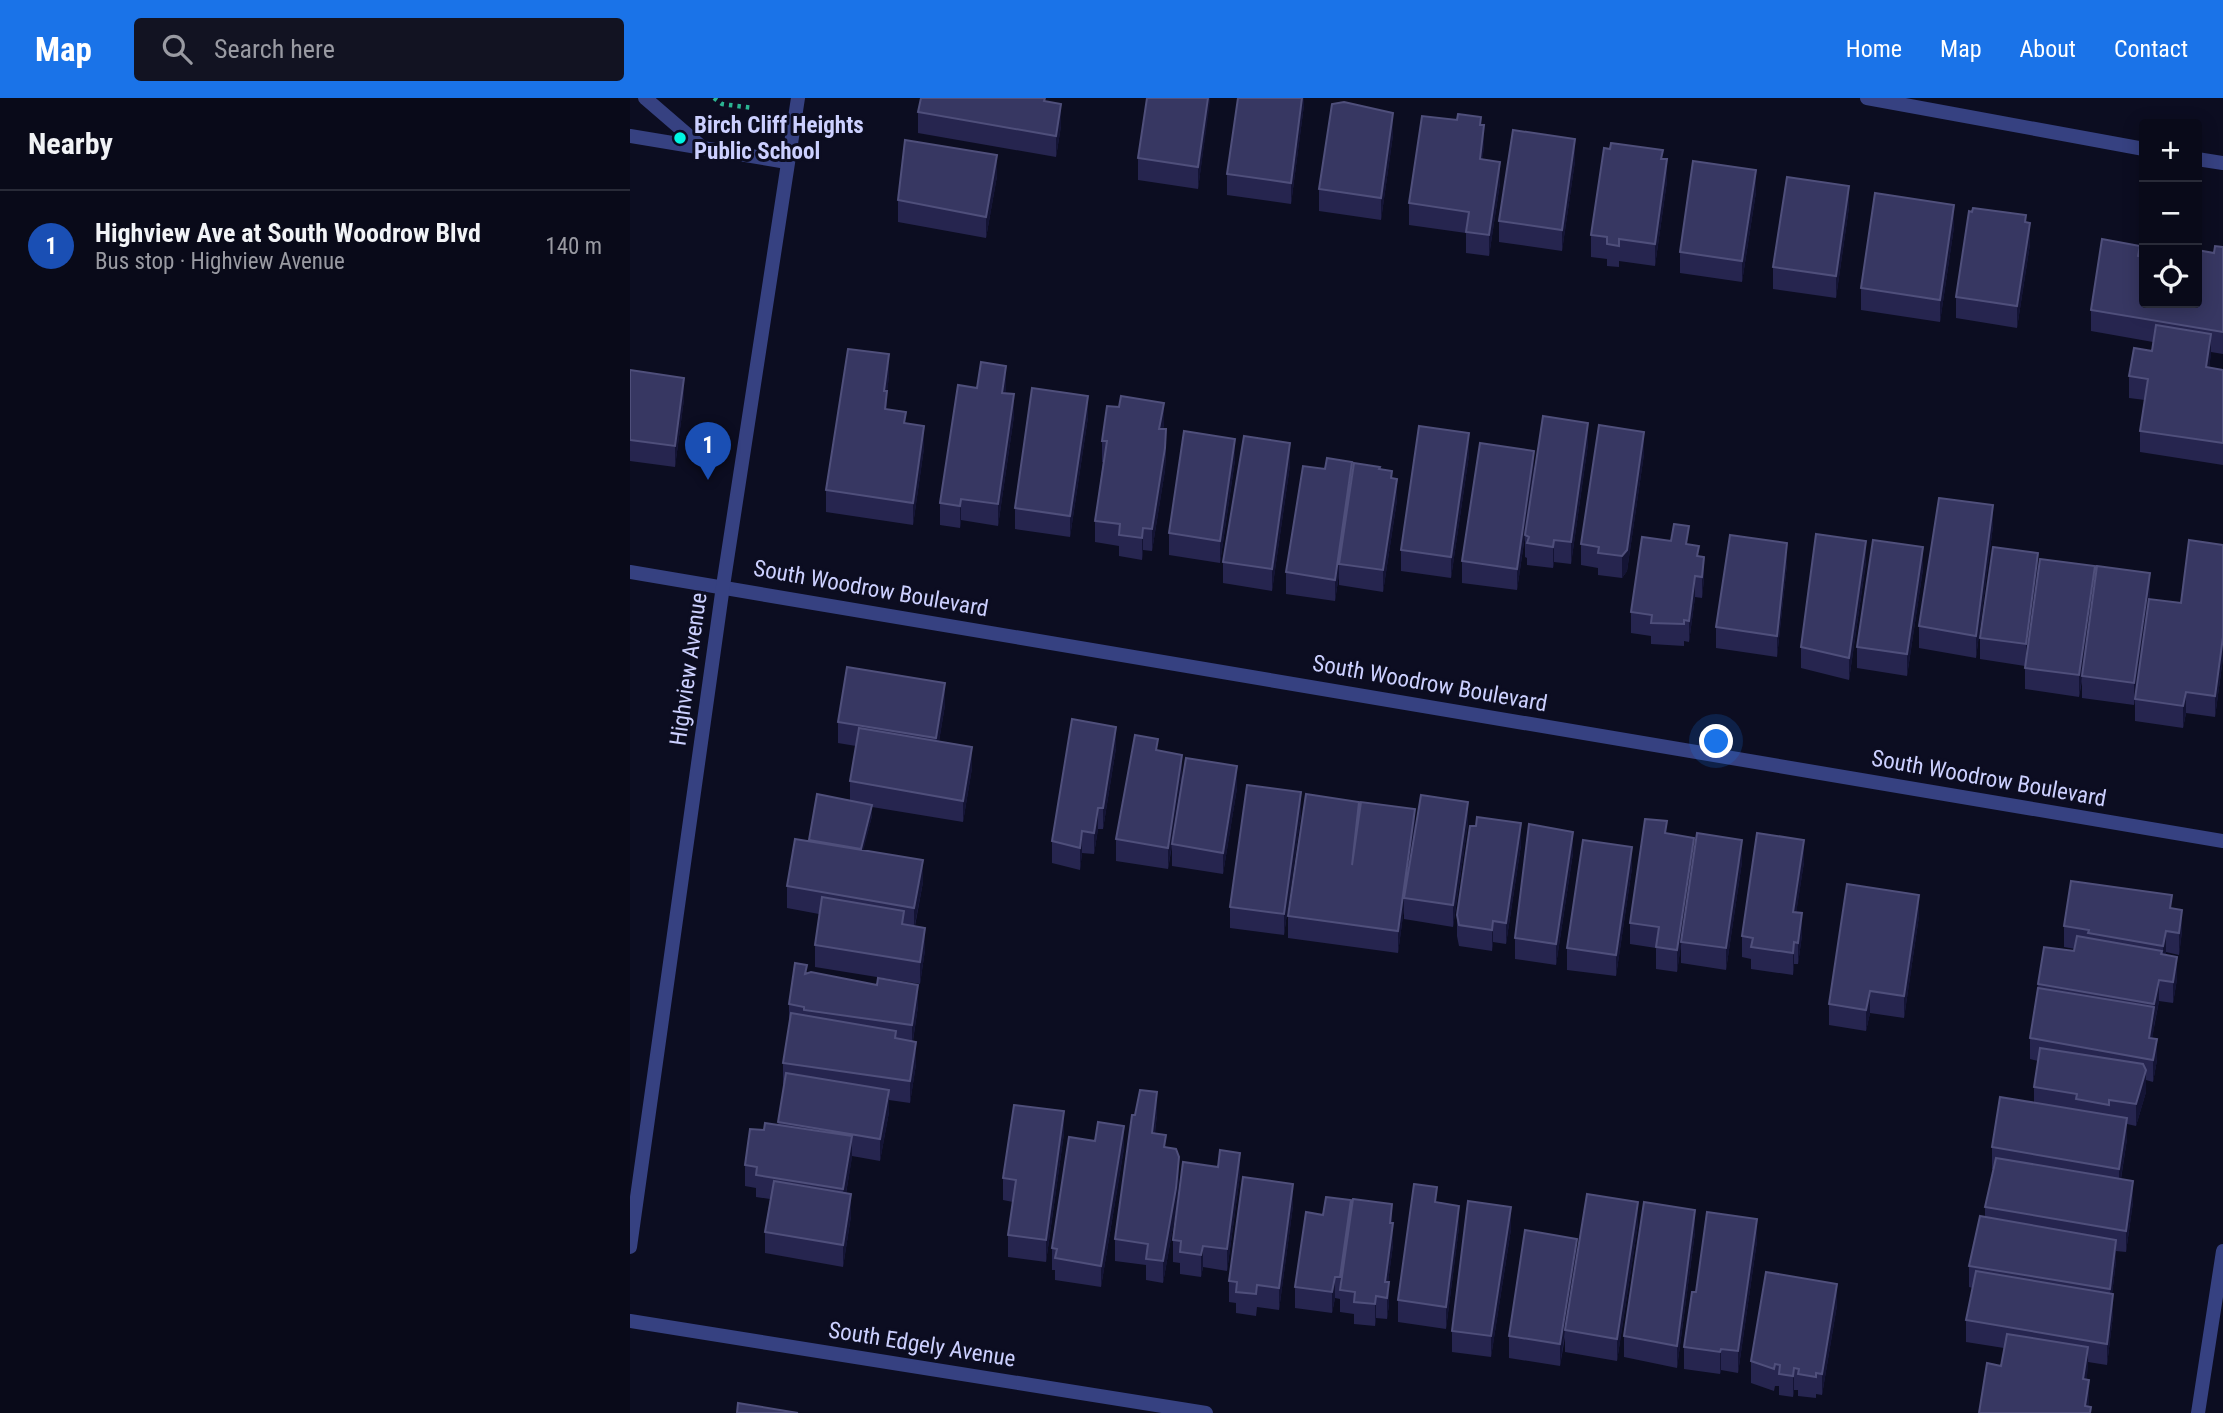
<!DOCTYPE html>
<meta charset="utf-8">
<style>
:root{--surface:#090a19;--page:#121322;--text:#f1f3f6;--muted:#999aa2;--line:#292b38;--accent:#1a73e8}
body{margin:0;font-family:"Roboto Condensed",sans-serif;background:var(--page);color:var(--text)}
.controls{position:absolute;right:21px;top:21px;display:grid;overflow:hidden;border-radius:7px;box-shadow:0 4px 18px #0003}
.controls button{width:63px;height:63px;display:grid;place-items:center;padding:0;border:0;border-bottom:2px solid var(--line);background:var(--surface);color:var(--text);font:35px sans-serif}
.you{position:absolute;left:1087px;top:644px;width:24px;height:24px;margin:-18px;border:5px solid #fff;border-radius:50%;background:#1a73e8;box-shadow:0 0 0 10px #1a73e833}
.badge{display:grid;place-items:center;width:46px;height:46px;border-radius:50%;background:var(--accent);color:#fff;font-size:23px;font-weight:700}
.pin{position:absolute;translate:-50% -58px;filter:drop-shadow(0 2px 4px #0008)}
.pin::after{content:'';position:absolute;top:37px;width:24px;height:21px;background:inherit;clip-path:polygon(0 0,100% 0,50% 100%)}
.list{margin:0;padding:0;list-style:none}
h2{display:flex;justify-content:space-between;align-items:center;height:91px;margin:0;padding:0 28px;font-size:30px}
h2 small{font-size:23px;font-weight:400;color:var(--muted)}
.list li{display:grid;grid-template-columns:46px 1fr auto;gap:21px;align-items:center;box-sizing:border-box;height:112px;padding:0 28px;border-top:2px solid var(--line)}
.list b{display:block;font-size:26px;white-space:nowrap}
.list p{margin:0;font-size:23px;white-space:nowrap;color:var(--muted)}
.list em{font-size:23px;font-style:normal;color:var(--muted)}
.icon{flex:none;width:38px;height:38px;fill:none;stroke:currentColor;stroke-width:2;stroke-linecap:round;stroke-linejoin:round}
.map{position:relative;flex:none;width:1593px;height:1315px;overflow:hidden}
header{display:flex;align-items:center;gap:42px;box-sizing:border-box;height:98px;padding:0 35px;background:var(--accent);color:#fff}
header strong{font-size:33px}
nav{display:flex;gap:38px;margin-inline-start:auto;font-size:24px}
.search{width:490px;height:63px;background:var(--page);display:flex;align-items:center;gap:18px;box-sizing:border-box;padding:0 24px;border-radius:7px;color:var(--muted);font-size:26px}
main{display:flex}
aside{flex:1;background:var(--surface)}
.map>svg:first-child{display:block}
</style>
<header>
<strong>Map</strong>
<div class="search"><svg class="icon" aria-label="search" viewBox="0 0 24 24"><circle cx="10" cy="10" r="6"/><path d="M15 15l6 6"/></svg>Search here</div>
<nav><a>Home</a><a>Map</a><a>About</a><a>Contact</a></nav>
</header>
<main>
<aside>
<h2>Nearby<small></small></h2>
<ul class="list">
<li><span class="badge" style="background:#1a4fb4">1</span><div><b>Highview Ave at South Woodrow Blvd</b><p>Bus stop · Highview Avenue</p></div><em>140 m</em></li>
</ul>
</aside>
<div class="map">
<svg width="1593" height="1315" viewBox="0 0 1593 1315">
<rect width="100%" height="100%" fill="#0c0d21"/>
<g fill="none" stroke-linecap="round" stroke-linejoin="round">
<path stroke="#2bb492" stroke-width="4.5" stroke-dasharray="3.5 5" stroke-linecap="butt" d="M84,0L92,6L123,10"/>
<path stroke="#364181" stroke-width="14" d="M15,0L73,50
M0,38L157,64"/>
<path stroke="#364181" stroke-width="14" d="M1237,0L1514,51
M1567,61L1593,65
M0,474L1593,743
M0,1223L576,1315
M1568,1315L1593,1153"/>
<path stroke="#364181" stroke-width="14" d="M0,1149L93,488L168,0"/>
</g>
<path fill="#26254f" d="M580,0L568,91L508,82V60Z
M674,0V7L661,106L597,97V76Z
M418,4L431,28L426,59L288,35V14Z
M851,27L854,49L852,61L870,85L859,158L836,155V135L779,127V105Z
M763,37L751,122L689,113V91Z
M1033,61L1037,83L1025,168L989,163V169L977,168V161L961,159V137Z
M945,63L932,153L869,144V123Z
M367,78L356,140L268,124V102Z
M1126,94L1112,184L1050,175V154Z
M1219,109L1206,200L1143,191V169Z
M1396,124L1400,146L1387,230L1326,220V199Z
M1324,129L1310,224L1231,212V190Z
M1593,149V256L1581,254L1579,270L1593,272V367L1510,354V333L1515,302L1499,300V278L1522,253L1523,244L1461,233V212L1510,158L1514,205Z
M0,272L54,301L45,369L0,363Z
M259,278L257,293V312L276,325L294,350L283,427L196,414V392Z
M347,290H376L375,295L384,318L368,428L331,422L330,430L310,427V405Z
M458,319L440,439L385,431V410Z
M534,326L533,331L536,353L535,372L522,453L513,452L512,462L489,458V448L465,444V423L473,364H472V343Z
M958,346L941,466L924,464L923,470L897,467V460L895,459V438L887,492L832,485V463L904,375Z
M1014,356L997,473L992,480L968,477V470L951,467V446Z
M839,357L821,480L771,473V452Z
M605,362L590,465L539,457V435Z
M660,367L642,493L593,485V464Z
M750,371L762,380L767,402L753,494L709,487V476L705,503L656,496V474L722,375Z
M1363,428L1346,560L1289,550V528Z
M1059,446L1069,458L1074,480L1072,500L1065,499L1059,544L1054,543V548L1021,546V538L1001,535V514Z
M1593,447V560L1585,619L1556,615L1553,630L1505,623V601L1551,505Z
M1236,464L1219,582L1171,570V549Z
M1157,466L1147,559L1086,550V529Z
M1293,471L1277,578L1227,570V549Z
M1408,474L1465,483L1520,497L1504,607L1452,600V583L1449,599L1395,591V568L1350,561V540Z
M315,607L309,643L342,670L333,724L242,709V718L233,752L293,784L285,828L295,852L290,886L185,869V847L189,816L157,810V788L179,744L187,696L220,702V683L226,648L208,645V624Z
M486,650L473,731H468L464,756L452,755L450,772L422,765V743Z
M528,653L552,678L607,690L593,776L542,768V748L538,771L486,763V741Z
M671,716L654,837L600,830V809Z
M729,716L785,732L838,725L823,829L774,821V810L768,855L658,840V818Z
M1037,735L1064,756L1112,764L1096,872L1051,865V846L1047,874L1026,871V850L1000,846V825Z
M891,747L876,846L863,844L862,853L829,848L827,838V817Z
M943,755L926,867L885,861V840Z
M1174,764L1166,815L1172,837L1168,866H1164L1163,877L1121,871V861L1112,859V838Z
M1002,770L986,878L937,872V850Z
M1542,810L1552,833L1549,857L1536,854L1535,857L1547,881L1543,905L1529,903L1522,940L1527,962L1523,984L1516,982V994L1506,1028L1497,1026V1041L1491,1081L1503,1104L1496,1154L1486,1153V1163L1482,1196L1483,1217L1477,1267L1458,1264L1456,1282L1459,1304L1458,1308L1461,1315L1371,1268L1374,1250L1336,1244V1222L1343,1190L1339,1189V1168L1355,1119V1109L1363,1071H1362V1049L1404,1004V989L1408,963L1400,961V940L1408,886L1444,853L1445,851L1434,849V828Z
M1289,818L1274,920L1240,915L1236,933L1199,927V906Z
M177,876L288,908L283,943L286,966L280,1005L259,1002V1014L250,1063L222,1058L216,1096L221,1118L213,1169L135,1155V1134L140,1101L126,1099V1090L115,1088V1067L134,1032L148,1027L154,986H153V965L159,927V906Z
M527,1016L525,1035L536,1049L549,1080L546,1112L533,1185L516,1182V1167L485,1163V1141Z
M434,1035L416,1164L378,1159V1137L383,1104L373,1102V1080Z
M494,1050L471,1189L425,1182V1172H422V1150Z
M610,1077L597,1173L573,1169L571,1179L550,1176V1165L543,1164V1142Z
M807,1105L829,1129L816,1231L768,1224V1202Z
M663,1108L649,1212L627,1209L626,1218L606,1215V1205L599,1204V1183Z
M693,1117L721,1119L762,1125L763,1147L758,1184L759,1206L757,1221L746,1220L745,1228L724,1226V1216L710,1214V1199V1201L705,1200L702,1215L665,1210V1189Z
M1008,1126L987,1263L935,1254V1239L930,1268L879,1260V1238L947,1155Z
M881,1131L861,1259L822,1254V1233Z
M1065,1134L1047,1270L994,1259V1238Z
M1127,1143L1108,1275L1091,1272L1090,1276L1054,1271V1249L1066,1194Z
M1207,1207L1192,1297L1186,1296V1300L1168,1298V1292H1164L1163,1299L1149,1297V1288H1145L1144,1293L1121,1285V1263Z"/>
<path fill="#141435" d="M578,0H580V4L568,91V69Z
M672,0H674V7L661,106V85Z
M431,6V28L426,59V38Z
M763,15V37L751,122V100Z
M854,27V49L850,82V61Z
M945,41V63L932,153V132Z
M367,57V78L356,140V119Z
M1037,61V83L1025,168V146Z
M870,64V85L859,158V137Z
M1126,72V94L1112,184V163Z
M1219,88V109L1206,200V178Z
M1324,107V129L1310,224V202Z
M1400,125V146L1387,230V208Z
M1581,236V257L1576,291V269Z
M259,256V278L256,302L257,293V315L255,333L254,293Z
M376,268V290L372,316V295Z
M54,280V301L45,369V348Z
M384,296V318L368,428V406Z
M458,298V319L440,439V418Z
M534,305V326L529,352V331Z
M958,325V346L941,466V444Z
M294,328V350L283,427V405Z
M536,331L535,372L522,453V431Z
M1014,334V356L997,473L992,480V458Z
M839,335V357L821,480V459Z
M605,341V362L590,465V443Z
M660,345V367L642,493V471Z
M904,353V375L887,492V471Z
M722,364V386L709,466V476L705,503V482Z
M767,381V402L753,494V472Z
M331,401V422L330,430V408Z
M1363,407V428L1346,560V538Z
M513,430V452L512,462V440Z
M924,442V464L923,470V449Z
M1236,443V464L1219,582V560Z
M1157,445V466L1147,559V538Z
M1293,449V471L1277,578V556Z
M1408,455V477L1396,568V546Z
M1074,459V480L1072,500V479Z
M1465,468V490L1449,599V577Z
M1520,475V497L1504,607V585Z
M1065,478V499L1059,544V523Z
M1593,539V560L1585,619V598Z
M315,585V607L306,661V640Z
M1556,594V615L1553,630V608Z
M486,629V650L473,731V710Z
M342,649V670L333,724V703Z
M552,657V678L538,771V750Z
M607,668V690L593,776V755Z
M671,694V716L654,837V816Z
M838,704V725L823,829V807Z
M242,707V718L231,762V751Z
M468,710V731L464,756V735Z
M785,711V732L774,800V810L768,855V833Z
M891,725V747L876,846V825Z
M452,733V755L450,772V750Z
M943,734V755L926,867V846Z
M1064,740V761L1047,874V852Z
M1112,742V764L1096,872V850Z
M1174,742V764L1163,836V814Z
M1002,749V770L986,878V857Z
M293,762V784L284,831V810Z
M1289,797V818L1274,920V898Z
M1552,812V833L1549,857V835Z
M1172,815V837L1168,866V845Z
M863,823V844L862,853V832Z
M295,830V852L290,886V864Z
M1536,833V854L1533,869V848Z
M1164,844V866L1163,877V855Z
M1547,859V881L1543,905V884Z
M1529,882V903L1524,927V906Z
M288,887V908L282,948V927Z
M1240,893V915L1236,933V912Z
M1524,909V930L1519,961V940Z
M1527,941V962L1523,984V962Z
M286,944V966L280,1005V983Z
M1516,972V994L1506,1028V1006Z
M259,992V1014L250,1063V1041Z
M527,994V1016L522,1056V1035Z
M434,1013V1035L416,1164V1142Z
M1497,1020V1041L1489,1092V1071Z
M494,1028V1050L471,1189V1168Z
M222,1038V1060L213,1112V1091Z
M610,1055V1077L597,1173V1151Z
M549,1059V1080L546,1112L533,1185V1163Z
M1503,1083V1104L1496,1154V1133Z
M663,1086V1108L649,1212V1190Z
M221,1096V1118L213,1169V1147Z
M721,1102V1124L710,1192V1201V1179Z
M1008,1104V1126L987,1263V1241Z
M762,1106L763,1147L756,1199L755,1184Z
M829,1108V1129L816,1231V1209Z
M881,1109V1131L861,1259V1238Z
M1065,1112V1134L1047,1270V1248Z
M1127,1121V1143L1108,1275V1253Z
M947,1141V1162L935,1232L930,1268V1246Z
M1486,1142V1163L1480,1213V1191Z
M573,1148V1169L571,1179V1157Z
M705,1179V1200L702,1215V1194Z
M759,1184V1206L757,1221V1200Z
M1207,1186V1207L1192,1297V1276Z
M1483,1196V1217L1477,1267V1246Z
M746,1198V1220L745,1228V1206Z
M1458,1249V1271L1453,1303V1281Z
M1091,1251V1272L1090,1276V1254Z
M1164,1270V1292L1163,1299V1278Z
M1459,1282V1304L1457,1315L1455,1308Z"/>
<path fill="#373762" stroke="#4f4f7b" stroke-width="2" d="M291,0H415L414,3L431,6L426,38L288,14Z
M517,0H578L568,69L508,60Z
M608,0H672L661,85L597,76Z
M714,4L763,15L751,100L689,91L702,6Z
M828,16L851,19L850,27H854L850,61L870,64L859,137L836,134L839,114L779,105L792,18L827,22Z
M883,32L945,41L932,132L869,123Z
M275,42L367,57L356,119L268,102Z
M981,45L1033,52L1031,61H1037L1025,146L989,141V148L977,146V139L961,137L974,50L980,51Z
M1063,63L1126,72L1112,163L1050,154Z
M1157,79L1219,88L1206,178L1143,169Z
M1245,95L1324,107L1310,202L1231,190Z
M1343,110L1396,117L1395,124L1400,125L1387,208L1326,199L1339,113L1342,114Z
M1472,141L1510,148L1508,158L1514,159V205H1567V152L1584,155L1585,148L1593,149V234L1461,212Z
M1526,227L1581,236L1576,269L1593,272V345L1510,333L1518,281L1499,278L1504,250L1522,253Z
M218,251L259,256L254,293H257L255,311L276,314L274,325L294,328L283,405L196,392Z
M351,264L376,268L372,295L384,296L368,406L331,401L330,408L310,405L328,287L347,290Z
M0,272L54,280L45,348L0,342Z
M402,290L458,298L440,418L385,410Z
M491,298L534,305L529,331H536L535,350L522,431L513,430L512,440L489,437L490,426L465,423L477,343H472L477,308L489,309Z
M913,318L958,325L941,444L924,442L923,449L897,445L899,439L895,437Z
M969,327L1014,334L997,452L992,458L968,455L969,449L951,446Z
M789,328L839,335L821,459L771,452Z
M554,333L605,341L590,443L539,435Z
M614,338L660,345L642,471L593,464Z
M850,345L904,353L887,471L832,463Z
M697,360L722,364L705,482L656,474L673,368L695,371Z
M724,365L750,369L749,371L762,373L761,380L767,381L753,472L709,466Z
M1309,400L1363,407L1346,538L1289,528Z
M1044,426L1059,428L1056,446L1069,448L1067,458L1074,459L1072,479L1065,478L1059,523L1054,522V526L1021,525L1022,517L1001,514L1012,439L1041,443Z
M1186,436L1236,443L1219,560L1171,549Z
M1100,437L1157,445L1147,538L1086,529Z
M1243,442L1293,449L1277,556L1227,549Z
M1559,442L1593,447V539L1585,598L1556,594L1553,608L1505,601L1519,501L1551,505Z
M1363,449L1408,455L1396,546L1350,540Z
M1410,461L1465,468L1449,577L1395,570Z
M1467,468L1520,475L1504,585L1452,578Z
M217,569L315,585L306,640L208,624Z
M442,621L486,629L473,710H468L464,735L452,733L450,750L422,743Z
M229,630L342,649L333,703L220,683Z
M505,637L528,641L526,652L552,657L538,750L486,741Z
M556,660L607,668L593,755L542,746Z
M617,687L671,694L654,816L600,809Z
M187,696L242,707L231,751L179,742Z
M676,696L729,704L722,767L731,704L785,711L768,833L658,818Z
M791,697L838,704L823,807L774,800Z
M847,719L891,725L876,825L863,823L862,832L829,827L827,817L840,728H846Z
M1015,721L1037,723L1035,735L1064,740L1047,852L1026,849L1029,829L1000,825Z
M899,726L943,734L926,846L885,840Z
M1067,735L1112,742L1096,850L1051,844Z
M1127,735L1174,742L1163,814L1172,815L1168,845L1164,844L1163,855L1121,849L1123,840L1112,838Z
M165,741L293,762L284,810L157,788Z
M953,742L1002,749L986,857L937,850Z
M1441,783L1542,797L1540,810L1552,812L1549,835L1536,833L1533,848L1458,835L1459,832L1434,828Z
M1217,786L1289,797L1274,898L1240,893L1236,912L1199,906Z
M192,799L274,813L272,826L295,830L290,864L185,847Z
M1447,838L1532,853L1531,856L1547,859L1543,884L1529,882L1524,906L1408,886L1414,849L1444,853Z
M165,865L177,867L175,876L181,874L247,887L248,880L288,887L282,927L174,912V909L159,906Z
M1408,890L1524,909L1519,940L1527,941L1523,962L1400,940Z
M161,915L266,933L265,940L286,944L280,983L153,965Z
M1410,950L1513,966L1516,972L1506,1006L1479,1002V1007L1446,1001L1447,996L1404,989Z
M156,975L259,992L250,1041L148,1024Z
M510,992L527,994L522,1035L536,1037L534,1049L546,1051L549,1059L546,1090L533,1163L516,1161L518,1146L485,1141L502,1017H505Z
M1370,999L1497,1020L1489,1071L1362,1049Z
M384,1007L434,1013L416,1142L378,1137L386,1082L373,1080Z
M468,1024L494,1028L471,1168L425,1160L427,1151L422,1150L439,1039L465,1043Z
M135,1025L222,1038L213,1091L126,1077L127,1069L115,1067L120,1031L134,1032Z
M590,1052L610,1055L597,1151L573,1148L571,1157L550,1154L551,1143L543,1142L553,1064L588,1069Z
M1366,1060L1503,1083L1496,1133L1355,1109Z
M613,1079L663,1086L649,1190L627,1187L626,1196L606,1194L607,1184L599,1183Z
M144,1083L221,1096L213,1147L135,1134Z
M784,1086L807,1089L805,1104L829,1108L816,1209L768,1202Z
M957,1096L1008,1104L987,1241L935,1232Z
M696,1099L721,1102L710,1179H705L702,1194L665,1189L676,1114L693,1117Z
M723,1101L762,1106L760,1125H763L755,1184H759L757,1200L746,1198L745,1206L724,1204L725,1194L710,1192Z
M838,1103L881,1109L861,1238L822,1233Z
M1014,1104L1065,1112L1047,1248L994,1238Z
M1077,1114L1127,1121L1108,1253L1091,1251L1090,1254L1054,1249L1062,1194H1066Z
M1350,1118L1486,1142L1480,1191L1339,1168Z
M895,1132L947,1141L930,1246L879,1238Z
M1346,1173L1483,1196L1477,1246L1336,1222Z
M1136,1174L1207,1186L1192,1276L1186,1275V1279L1168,1276L1169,1271L1164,1270L1163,1278L1149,1276L1150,1267L1145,1266L1144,1271L1121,1263Z
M1377,1236L1458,1249L1453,1281L1459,1282L1455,1308L1461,1309L1460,1315H1349L1357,1265L1371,1268Z
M108,1305L168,1315H107Z"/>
<circle fill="#00f7e2" stroke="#0c0d21" stroke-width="2.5" cx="50" cy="40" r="7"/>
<g text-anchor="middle" stroke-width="6" stroke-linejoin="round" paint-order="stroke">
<g font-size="23" font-weight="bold" fill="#ccd0ff" stroke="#0c0d21" text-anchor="start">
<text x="64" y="35">Birch Cliff Heights<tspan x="64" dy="26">Public School</tspan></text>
</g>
<g font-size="23" fill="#ccd0ff" stroke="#0c0d21">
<text transform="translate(241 490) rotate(10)" y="8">South Woodrow Boulevard</text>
<text transform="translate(58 571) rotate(-82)" y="8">Highview Avenue</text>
<text transform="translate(800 585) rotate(10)" y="8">South Woodrow Boulevard</text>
<text transform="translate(1359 680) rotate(10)" y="8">South Woodrow Boulevard</text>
<text transform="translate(292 1246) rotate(9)" y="8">South Edgely Avenue</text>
</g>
</g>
</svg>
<div class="controls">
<button>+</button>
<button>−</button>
<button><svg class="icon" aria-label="locate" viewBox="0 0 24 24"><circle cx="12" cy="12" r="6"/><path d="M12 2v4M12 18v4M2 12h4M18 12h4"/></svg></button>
</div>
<div class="you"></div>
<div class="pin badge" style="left:78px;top:382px;background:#1a4fb4">1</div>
</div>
</main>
